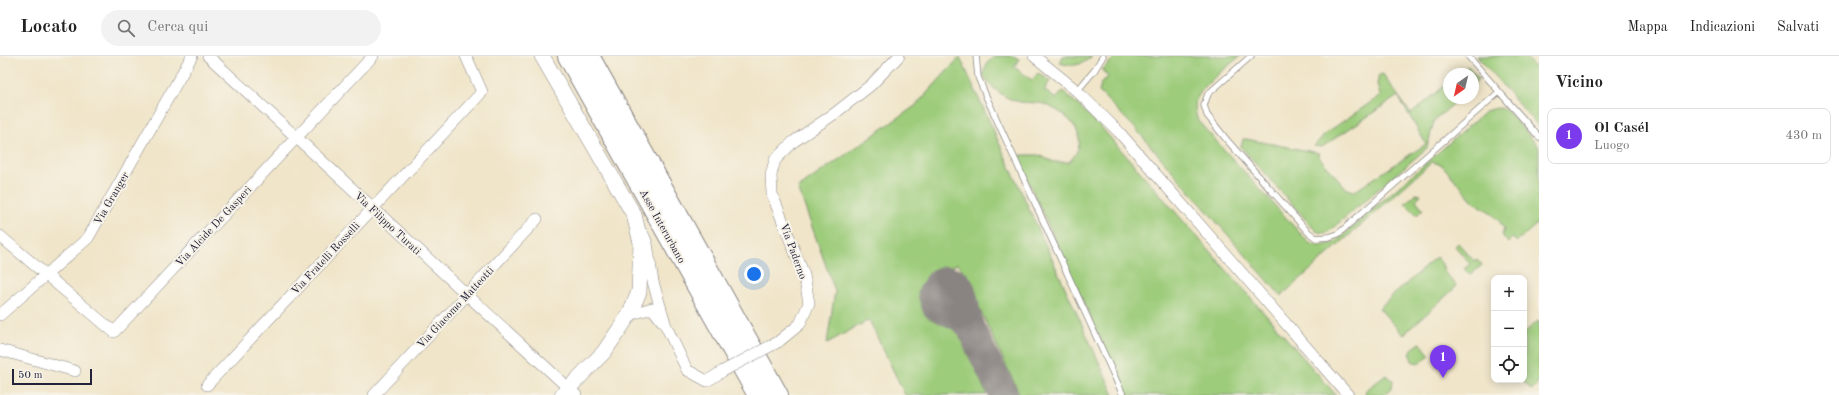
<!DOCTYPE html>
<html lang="it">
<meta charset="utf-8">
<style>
:root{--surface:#fff;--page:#f2f2f2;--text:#222;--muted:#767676;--line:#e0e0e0;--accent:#7c3aed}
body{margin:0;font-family:"Old Standard TT",serif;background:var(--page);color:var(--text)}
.controls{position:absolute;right:12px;bottom:12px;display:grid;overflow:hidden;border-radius:8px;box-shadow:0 2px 10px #0003}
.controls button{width:36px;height:36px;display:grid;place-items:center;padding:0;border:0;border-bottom:1px solid var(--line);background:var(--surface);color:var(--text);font:20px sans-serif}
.compass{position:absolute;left:1443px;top:12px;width:36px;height:36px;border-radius:50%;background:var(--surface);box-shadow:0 2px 10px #0003;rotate:214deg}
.scale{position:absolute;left:12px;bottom:10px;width:80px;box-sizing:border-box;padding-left:4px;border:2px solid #22223b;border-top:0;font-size:11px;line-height:14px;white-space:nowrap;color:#22223b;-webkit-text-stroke:3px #f7f3e8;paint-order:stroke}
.you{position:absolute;left:754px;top:218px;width:14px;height:14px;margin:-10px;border:3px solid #fff;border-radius:50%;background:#1a73e8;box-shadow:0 0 0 6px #1a73e833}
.badge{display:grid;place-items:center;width:26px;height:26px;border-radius:50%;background:var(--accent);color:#fff;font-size:13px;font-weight:700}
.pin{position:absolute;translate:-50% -33px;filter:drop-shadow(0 1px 2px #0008)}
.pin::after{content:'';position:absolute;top:21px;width:14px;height:12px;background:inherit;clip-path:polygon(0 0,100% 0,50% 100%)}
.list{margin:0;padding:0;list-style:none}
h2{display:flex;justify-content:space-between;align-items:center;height:52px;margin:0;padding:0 16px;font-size:17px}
h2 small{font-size:13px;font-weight:400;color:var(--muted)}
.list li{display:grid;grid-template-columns:26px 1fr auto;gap:12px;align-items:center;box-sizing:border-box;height:56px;margin:0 8px 8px;padding:0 8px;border:1px solid var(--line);border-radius:8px}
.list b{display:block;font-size:15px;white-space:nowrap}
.list p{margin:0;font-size:13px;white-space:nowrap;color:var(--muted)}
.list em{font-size:13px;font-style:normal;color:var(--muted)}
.icon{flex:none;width:22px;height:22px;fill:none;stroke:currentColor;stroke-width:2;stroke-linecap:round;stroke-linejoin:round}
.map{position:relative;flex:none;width:1539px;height:339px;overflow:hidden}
header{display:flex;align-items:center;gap:24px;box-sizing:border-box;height:56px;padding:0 20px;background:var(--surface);border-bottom:1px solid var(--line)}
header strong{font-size:19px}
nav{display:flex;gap:22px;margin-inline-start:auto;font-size:14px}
.search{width:280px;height:36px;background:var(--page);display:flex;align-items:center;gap:10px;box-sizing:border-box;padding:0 14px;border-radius:22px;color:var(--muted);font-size:15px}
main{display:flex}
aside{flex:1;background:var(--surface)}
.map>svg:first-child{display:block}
</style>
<header>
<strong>Locato</strong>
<div class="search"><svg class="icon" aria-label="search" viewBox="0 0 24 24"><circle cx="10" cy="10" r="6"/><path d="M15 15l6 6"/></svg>Cerca qui</div>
<nav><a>Mappa</a><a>Indicazioni</a><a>Salvati</a></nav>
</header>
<main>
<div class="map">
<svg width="1539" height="339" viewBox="0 0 1539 339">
<rect width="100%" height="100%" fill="#f7f3e8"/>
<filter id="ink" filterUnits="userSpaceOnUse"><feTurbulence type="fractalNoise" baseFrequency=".025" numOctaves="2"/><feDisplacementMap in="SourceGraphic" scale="8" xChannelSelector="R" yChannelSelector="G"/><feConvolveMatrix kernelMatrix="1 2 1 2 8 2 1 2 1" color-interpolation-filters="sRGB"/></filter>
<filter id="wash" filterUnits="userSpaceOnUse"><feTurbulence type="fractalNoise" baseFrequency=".012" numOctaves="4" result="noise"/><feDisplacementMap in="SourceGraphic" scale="16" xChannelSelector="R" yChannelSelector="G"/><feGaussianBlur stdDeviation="0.9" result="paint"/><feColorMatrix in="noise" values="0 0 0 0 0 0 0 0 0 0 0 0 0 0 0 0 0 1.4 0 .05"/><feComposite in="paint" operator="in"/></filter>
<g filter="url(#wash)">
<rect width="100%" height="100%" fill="#f0e5c9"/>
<path fill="#9dcc7a" stroke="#60775a" d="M996,0H1013L1019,3L1014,11L1032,24L1038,17L1050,25L1044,34L1056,43L1063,35L1100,70L1336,339H1126L1019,105L1021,99H1038L1054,106H1069C1093,83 1071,59 1046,49C1038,45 1025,48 1016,45C1003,42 990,30 983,20C984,11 988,4 996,0Z
M1063,0H1092C1082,10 1072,11 1060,7Z
M1114,0H1240C1227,12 1203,28 1196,44C1194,51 1196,59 1198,65L1309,187L1319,190L1334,187L1486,55C1494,52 1502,50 1508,56L1539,91V166L1517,186L1512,182L1508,186L1502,179L1504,173L1500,166L1490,156L1474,146L1442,109L1432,106L1281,240L1134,71L1099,36L1101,27L1108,21L1102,14L1114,2Z
M1477,0H1525L1539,16V71Z
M960,1L1114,339H1020L959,209L957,208C948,213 935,218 928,226C918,237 919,256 933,263C938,266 946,265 952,265L956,270L987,339H905L869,264L827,287L835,235L798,132L915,50Z
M1468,10L1478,22L1473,31V18H1459Z
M1383,18L1411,58L1449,26V42H1460L1434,65L1427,92L1328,176L1323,177L1316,175L1241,91L1243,83H1246L1319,97L1318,100L1347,133L1355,135L1426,88L1398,40L1322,91L1314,90L1326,77L1380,40L1377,28L1379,19Z
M1416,138L1421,139L1416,144L1423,153L1417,159L1405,147Z
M1458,187L1474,205L1477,203L1482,209L1470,219L1464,213L1470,208L1455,190Z
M1436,201L1442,208L1444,216L1457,230L1403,279L1379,252Z
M1539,264V327L1531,334L1522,324H1524V277Z
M1420,287L1430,299C1424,303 1420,310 1412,305L1410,299L1412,293Z
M1386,319L1393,324L1392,332L1384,339H1365L1366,334Z"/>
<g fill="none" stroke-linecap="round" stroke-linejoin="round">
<path stroke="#898482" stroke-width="29" d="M970,269L960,261L936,250L932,238L940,226C946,224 952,224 957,228C964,234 965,255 968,264C977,289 992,314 1004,339"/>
</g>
</g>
<g filter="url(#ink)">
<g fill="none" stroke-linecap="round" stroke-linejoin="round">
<defs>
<path id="lane" d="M976,0L978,21L985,38L1123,339
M1251,0L1208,38L1204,49L1207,59L1226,83L1308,176L1316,182L1329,181L1338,178L1499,36
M1468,0L1539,81
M1077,35L1094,15L1103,0"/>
<path id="street" d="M208,0L576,339
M1034,0L1077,35L1119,76L1348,339
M643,178L647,187L653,226L666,270L687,314L707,325L723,315
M0,180L114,276L373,0
M0,259L88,182L192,0
M629,259L652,252L662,265
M778,286L800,268L809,247L804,219L772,138L771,119L775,104L793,86L834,58L871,29L899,0
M0,294L75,315
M207,329L482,36L466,0
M374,339L537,163"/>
<path id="secondary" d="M542,0L634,159L641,187L639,236L629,259L604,296L562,339"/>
<path id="highway" d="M568,0L758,339
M589,0L778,339"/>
</defs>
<use href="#lane" stroke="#898482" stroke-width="7"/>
<use href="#street" stroke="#898482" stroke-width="12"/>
<use href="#secondary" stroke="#898482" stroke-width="16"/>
<use href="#highway" stroke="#898482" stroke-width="22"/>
<use href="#lane" stroke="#fff" stroke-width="5.5"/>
<use href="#street" stroke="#fff" stroke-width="11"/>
<use href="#secondary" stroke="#fff" stroke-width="15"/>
<use href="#highway" stroke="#fff" stroke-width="20"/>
<defs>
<path id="street-bridge" d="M723,315L778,286"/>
</defs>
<use href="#street-bridge" stroke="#898482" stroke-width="12" stroke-linecap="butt"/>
<use href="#street-bridge" stroke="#fff" stroke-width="11"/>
</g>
</g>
<g text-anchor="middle" stroke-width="4" stroke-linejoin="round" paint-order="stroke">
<g font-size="11" fill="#22223b" stroke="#f7f3e8">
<text transform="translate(111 142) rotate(-60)" y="4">Via Granger</text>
<text transform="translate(388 167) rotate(43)" y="4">Via Filippo Turati</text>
<text transform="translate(213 170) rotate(-47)" y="4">Via Alcide De Gasperi</text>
<text transform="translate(663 170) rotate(61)" y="4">Asse Interurbano</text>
<text transform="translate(794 195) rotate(70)" y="4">Via Paderno</text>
<text transform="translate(325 202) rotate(-47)" y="4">Via Fratelli Rosselli</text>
<text transform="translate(455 251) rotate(-47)" y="4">Via Giacomo Matteotti</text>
</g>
</g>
</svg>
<div class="controls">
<button>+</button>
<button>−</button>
<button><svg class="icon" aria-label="locate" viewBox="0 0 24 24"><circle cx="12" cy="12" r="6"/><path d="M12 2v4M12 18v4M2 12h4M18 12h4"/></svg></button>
</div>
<svg class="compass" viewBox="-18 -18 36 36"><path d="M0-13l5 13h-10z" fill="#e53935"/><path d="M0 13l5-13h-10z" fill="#767676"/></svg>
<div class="scale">50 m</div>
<div class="you"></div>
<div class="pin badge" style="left:1443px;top:322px">1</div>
</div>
<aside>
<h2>Vicino<small></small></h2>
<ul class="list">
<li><span class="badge">1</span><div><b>Ol Casél</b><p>Luogo</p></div><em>430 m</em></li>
</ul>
</aside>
</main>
